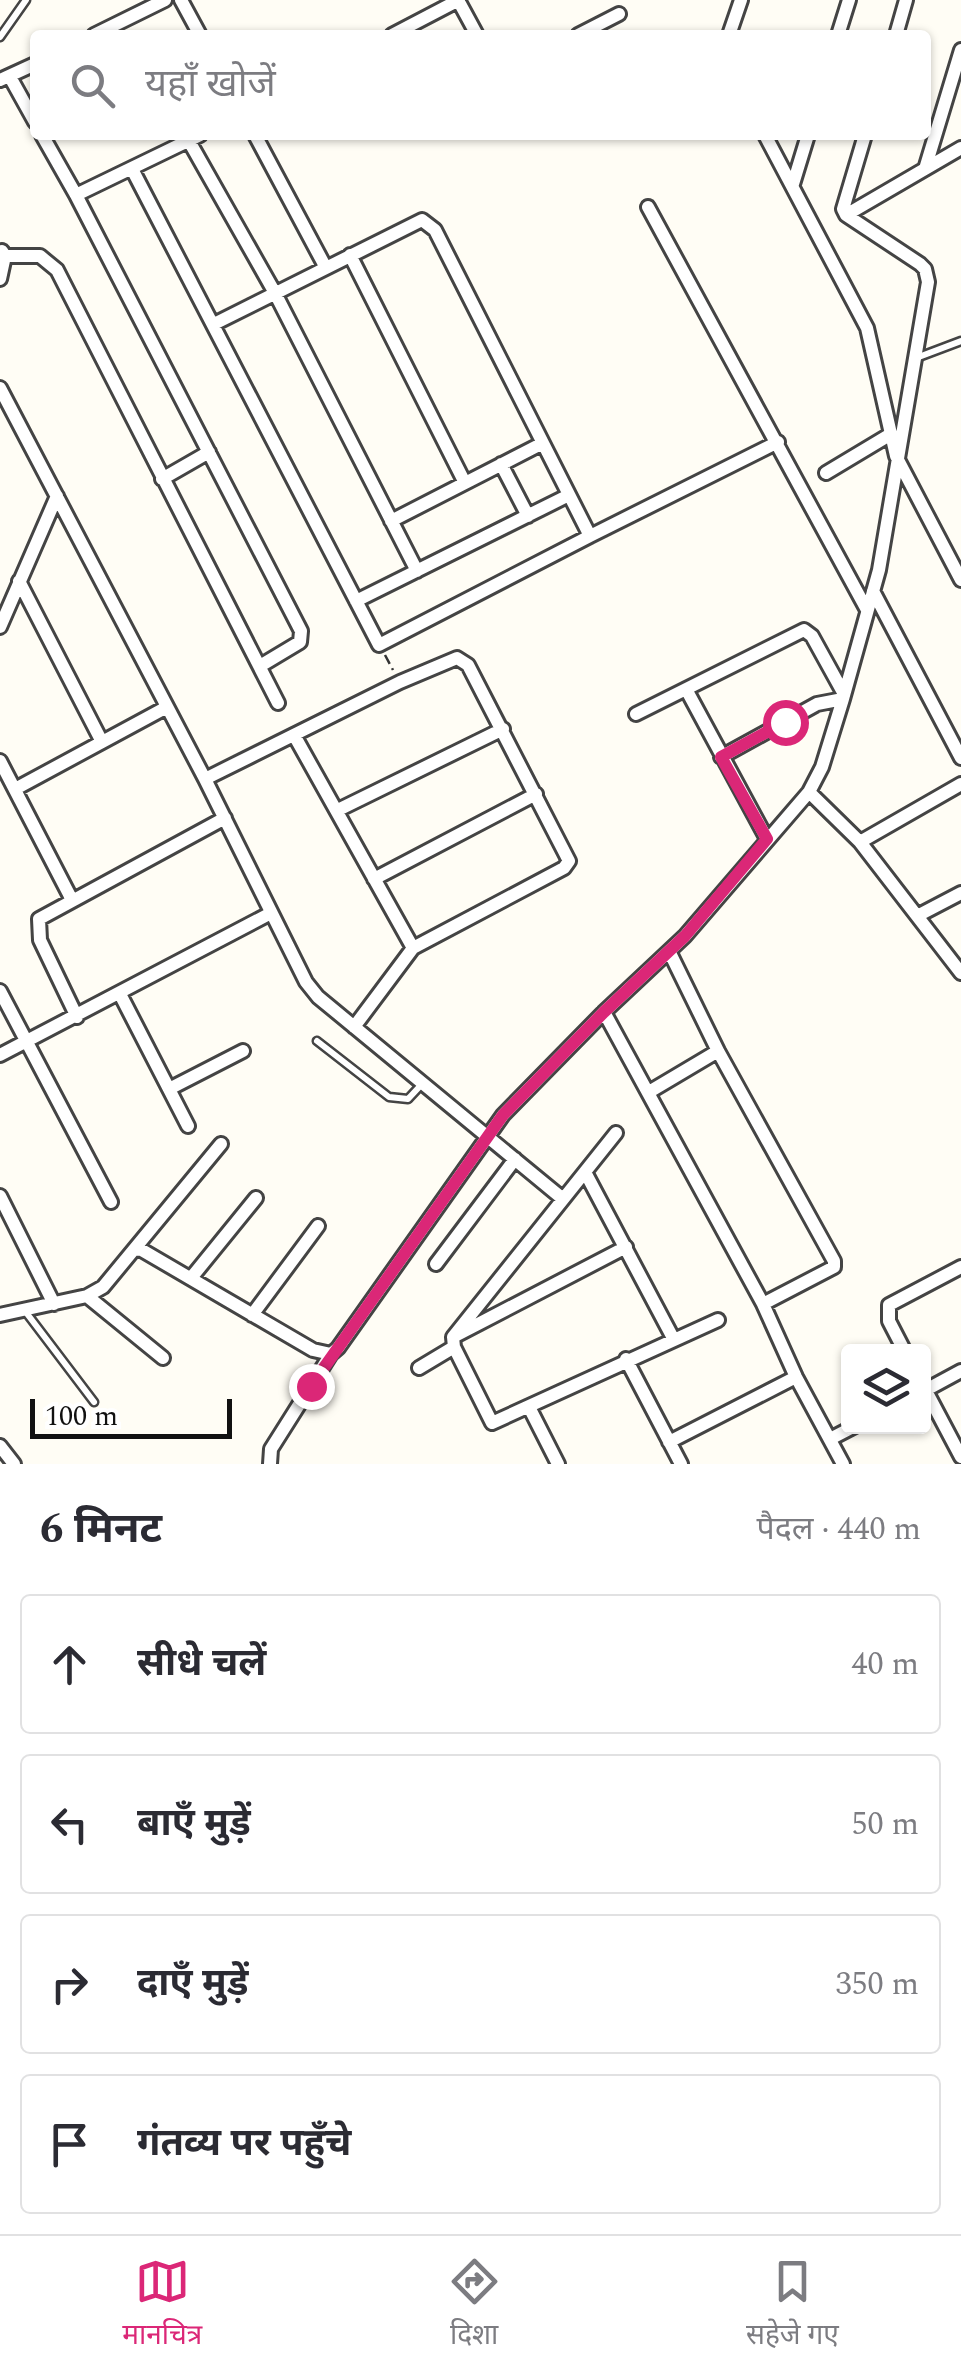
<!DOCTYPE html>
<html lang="hi">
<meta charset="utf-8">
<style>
:root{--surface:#fff;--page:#f7f7f7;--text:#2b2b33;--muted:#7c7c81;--line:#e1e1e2;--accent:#db2777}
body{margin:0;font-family:Spectral,"Noto Sans Devanagari",serif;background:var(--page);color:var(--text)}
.controls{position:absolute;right:30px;bottom:30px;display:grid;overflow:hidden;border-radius:10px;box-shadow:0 2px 8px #0004}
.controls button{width:90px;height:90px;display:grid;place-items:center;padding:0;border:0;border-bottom:2px solid var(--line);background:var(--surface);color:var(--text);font:50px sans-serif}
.scale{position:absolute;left:30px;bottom:25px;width:202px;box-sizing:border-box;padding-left:10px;border:5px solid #111;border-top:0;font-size:28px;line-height:35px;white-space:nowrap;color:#111;-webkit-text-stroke:8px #fff;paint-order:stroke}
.stop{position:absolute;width:30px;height:30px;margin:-22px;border:8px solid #db2777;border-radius:50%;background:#fff}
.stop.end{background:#db2777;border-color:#fff;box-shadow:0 2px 10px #0008}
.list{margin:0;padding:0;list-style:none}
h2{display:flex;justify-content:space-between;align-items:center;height:130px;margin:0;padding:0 40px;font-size:42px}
h2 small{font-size:32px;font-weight:400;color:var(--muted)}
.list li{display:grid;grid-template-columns:65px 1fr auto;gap:30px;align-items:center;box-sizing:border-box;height:140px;margin:0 20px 20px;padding:0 20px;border:2px solid var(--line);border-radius:10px}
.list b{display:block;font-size:38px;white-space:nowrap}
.list em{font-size:32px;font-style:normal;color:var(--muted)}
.icon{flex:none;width:55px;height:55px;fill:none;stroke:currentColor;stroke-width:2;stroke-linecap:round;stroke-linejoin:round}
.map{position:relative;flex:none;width:961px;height:1464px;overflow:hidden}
.search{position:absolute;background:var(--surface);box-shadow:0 2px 8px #0004;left:30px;right:30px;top:30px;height:110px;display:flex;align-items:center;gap:25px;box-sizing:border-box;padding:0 35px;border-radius:10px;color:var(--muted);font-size:38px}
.sheet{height:770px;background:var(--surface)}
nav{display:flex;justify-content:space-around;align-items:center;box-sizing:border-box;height:140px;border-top:2px solid var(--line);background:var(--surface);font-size:28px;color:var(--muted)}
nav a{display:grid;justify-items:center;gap:5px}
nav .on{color:var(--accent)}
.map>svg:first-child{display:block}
</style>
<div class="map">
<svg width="961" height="1464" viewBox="0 0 961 1464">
<rect width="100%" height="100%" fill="#fffdf5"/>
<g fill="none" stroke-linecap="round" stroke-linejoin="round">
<defs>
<path id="lane" d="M0,37L26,0
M916,358L961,341
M317,1041L389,1097L408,1099L422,1084
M25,1311L94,1402"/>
<path id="street" d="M181,0L200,35
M458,0L477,35
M94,35L165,0
M392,35L459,0
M578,35L619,14
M729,35L741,0
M838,35L849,0
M896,35L906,0
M10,77L35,122
M0,80L35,64
M42,135L76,195L200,135
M255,135L326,268
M765,135L867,328L896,456L961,580
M189,141L275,293L417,571
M132,169L379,645L590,536
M925,169L961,50
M793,184L808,135
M76,195L301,631L300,642L260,666
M648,207L867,610
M846,215L961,148
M350,255L464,481
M5,256H40L57,270L278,703
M0,279L5,256L2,251
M214,324L422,220L435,230L590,536L778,442
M0,388L205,779L306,982L318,997L563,1199
M501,464L528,516
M826,473L891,434
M162,479L209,452
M391,521L541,444
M19,581L102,742
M873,591L961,758
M356,601L569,495
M0,627L57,496
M636,714L686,689
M294,735L413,948
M721,757L817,704L843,699
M0,761L72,900
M205,779L400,682L457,658L468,665L569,861L564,868L413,948L354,1027
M17,788L167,707
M809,792L860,842L961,973
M338,810L503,729
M767,839L686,689L804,630L812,636L844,694
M860,842L961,784
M374,879L536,794
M919,915L961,893
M669,951L718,1051L834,1261V1267L763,1304
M0,991L111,1202
M120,994L188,1126
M604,1012L763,1304L796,1377L843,1464
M77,1017L40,940L39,919L225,818
M0,1055L271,913
M169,1089L243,1051
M649,1092L718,1051
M616,1133L453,1337L454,1347L492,1423L718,1320
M585,1172L673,1338
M0,1196L54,1304
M134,1250L140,1249L313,1350L331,1354L338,1348L503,1115L604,1012L685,936L809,792L822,767L843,699L879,570L928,282L925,269L920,264L846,215L843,209L865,135
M436,1264L515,1159
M191,1278L256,1198
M87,1296L163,1358
M0,1315L87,1296L103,1287L221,1144
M252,1315L318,1226
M455,1336L626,1247
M905,1352L889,1321V1305L961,1267
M626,1359L681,1464
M419,1368L454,1347
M924,1387L961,1457
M924,1391L961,1371
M529,1407L558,1464
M830,1439L855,1426
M669,1442L796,1377
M0,1446L14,1464
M270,1464L271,1449L331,1354"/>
</defs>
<use href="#lane" stroke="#444" stroke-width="11"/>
<use href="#street" stroke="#444" stroke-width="18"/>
<path stroke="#333" stroke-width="2.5" stroke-dasharray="10 5" stroke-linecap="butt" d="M385,655L393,670"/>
<use href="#lane" stroke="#fff" stroke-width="6"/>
<use href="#street" stroke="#fff" stroke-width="12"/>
</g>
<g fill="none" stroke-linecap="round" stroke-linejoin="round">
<path stroke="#db2777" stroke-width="12" d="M311,1386L503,1115L604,1012L685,936L767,839L721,757L785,722"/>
</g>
</svg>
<div class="controls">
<button><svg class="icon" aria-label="layers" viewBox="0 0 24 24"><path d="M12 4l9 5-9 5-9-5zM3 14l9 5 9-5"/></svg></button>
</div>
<div class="scale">100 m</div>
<div class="stop" style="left:785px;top:722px"></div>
<div class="stop end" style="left:311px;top:1386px"></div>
<div class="search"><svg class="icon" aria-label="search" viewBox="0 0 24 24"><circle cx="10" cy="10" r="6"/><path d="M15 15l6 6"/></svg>यहाँ खोजें</div>
</div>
<section class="sheet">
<h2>6 मिनट<small>पैदल · 440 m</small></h2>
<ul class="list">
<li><svg class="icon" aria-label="ahead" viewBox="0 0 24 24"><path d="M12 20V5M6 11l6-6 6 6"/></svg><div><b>सीधे चलें</b></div><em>40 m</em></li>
<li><svg class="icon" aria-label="left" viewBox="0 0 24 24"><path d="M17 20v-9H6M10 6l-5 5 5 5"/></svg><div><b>बाएँ मुड़ें</b></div><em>50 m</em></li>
<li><svg class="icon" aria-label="right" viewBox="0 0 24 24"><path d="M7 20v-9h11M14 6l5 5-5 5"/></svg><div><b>दाएँ मुड़ें</b></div><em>350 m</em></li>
<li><svg class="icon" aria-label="arrive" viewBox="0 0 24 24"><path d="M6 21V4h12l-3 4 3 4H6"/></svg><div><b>गंतव्य पर पहुँचे</b></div></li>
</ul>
</section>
<nav>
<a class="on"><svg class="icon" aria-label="map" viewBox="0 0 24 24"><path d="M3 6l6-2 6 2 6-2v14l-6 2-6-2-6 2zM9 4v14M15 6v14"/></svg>मानचित्र</a>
<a><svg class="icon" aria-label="directions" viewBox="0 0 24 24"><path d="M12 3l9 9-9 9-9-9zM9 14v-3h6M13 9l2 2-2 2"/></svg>दिशा</a>
<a><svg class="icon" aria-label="saved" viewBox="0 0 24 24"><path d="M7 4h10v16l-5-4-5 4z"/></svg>सहेजे गए</a>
</nav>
